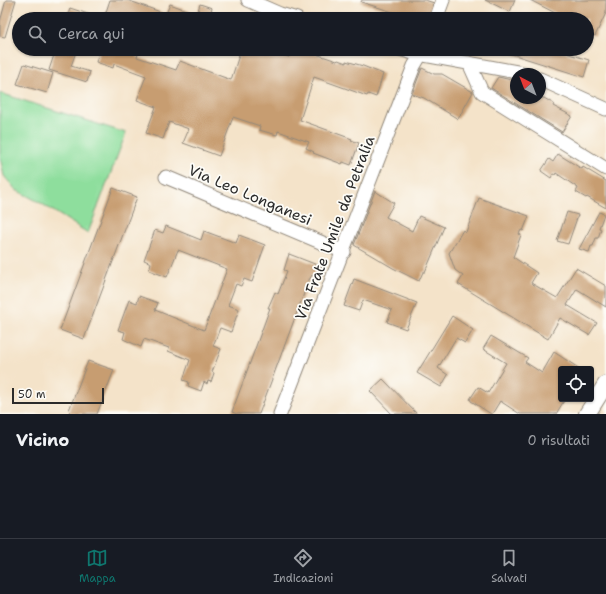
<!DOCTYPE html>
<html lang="it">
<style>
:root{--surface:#171b24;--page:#20242c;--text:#f1f3f6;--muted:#9ea1a6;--line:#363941;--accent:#0f766e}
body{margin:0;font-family:"Shantell Sans",sans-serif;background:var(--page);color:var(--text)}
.controls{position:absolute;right:12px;bottom:12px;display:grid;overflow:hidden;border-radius:4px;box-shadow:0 1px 3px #0004}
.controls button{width:36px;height:36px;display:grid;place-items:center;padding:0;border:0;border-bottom:1px solid var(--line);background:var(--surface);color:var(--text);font:20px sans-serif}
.compass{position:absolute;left:510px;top:68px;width:36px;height:36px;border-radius:50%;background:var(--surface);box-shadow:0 1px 3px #0004;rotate:318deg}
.scale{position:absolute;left:12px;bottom:10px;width:92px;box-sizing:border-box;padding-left:4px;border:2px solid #2b2b2b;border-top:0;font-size:11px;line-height:14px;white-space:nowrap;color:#2b2b2b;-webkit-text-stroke:3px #fdfcf7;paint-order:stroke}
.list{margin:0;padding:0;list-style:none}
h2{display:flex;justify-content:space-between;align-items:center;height:52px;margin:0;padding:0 16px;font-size:17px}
h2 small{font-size:13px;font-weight:400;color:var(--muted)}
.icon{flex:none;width:22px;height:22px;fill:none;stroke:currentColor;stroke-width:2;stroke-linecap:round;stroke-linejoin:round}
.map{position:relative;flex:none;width:606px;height:414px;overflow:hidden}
.search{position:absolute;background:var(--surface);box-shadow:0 1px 3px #0004;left:12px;right:12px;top:12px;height:44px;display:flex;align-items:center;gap:10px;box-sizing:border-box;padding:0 14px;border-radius:22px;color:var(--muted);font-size:15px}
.sheet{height:124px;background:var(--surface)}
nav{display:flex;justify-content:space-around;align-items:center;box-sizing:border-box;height:56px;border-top:1px solid var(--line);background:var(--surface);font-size:11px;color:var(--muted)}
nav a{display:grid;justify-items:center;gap:2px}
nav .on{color:var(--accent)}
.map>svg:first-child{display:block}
</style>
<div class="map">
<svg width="606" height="414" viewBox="0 0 606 414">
<rect width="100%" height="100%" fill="#fdfcf7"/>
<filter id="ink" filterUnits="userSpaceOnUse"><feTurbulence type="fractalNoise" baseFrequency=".025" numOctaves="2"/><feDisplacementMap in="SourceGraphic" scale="8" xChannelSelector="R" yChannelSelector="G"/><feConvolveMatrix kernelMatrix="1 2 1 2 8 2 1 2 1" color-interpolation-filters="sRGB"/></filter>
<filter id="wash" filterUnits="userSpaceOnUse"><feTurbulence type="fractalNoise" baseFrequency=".012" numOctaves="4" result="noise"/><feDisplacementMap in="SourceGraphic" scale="16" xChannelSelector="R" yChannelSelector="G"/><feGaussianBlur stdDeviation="0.9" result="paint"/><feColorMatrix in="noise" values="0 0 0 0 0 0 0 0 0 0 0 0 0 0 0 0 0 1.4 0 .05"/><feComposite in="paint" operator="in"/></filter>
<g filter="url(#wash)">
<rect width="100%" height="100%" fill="#f4e3c9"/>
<path fill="#8ede9d" stroke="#5c8464" d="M0,93L126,133L88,233L39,202L16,190L4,176L0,157Z"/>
<g id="blocks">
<path fill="#c79d71" d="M6,0H16L5,37L0,36V22Z
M110,0H127L166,14L170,4L197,14L200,4L212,8L209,19H116L105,15Z
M362,0H425L434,3L428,19H415L361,2Z
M485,0H515L510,12Z
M530,0H606V13L595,36L587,32V19H559L561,16Z
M70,8L97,17V19H67Z
M56,49H77L71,66L90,72L87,82L49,70Z
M103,49H131L139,52L137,57L176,70L180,61L231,80L241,49H268L289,57L292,49H301L337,61L338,60L346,63V61L363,66L383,74L376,97L368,94L367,96L314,77L300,120L352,139L351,140L359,143L351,165L343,162L342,164L313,153L314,152L306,148L309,142L278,131L277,135L259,130L260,126L233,117L219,156L183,143L189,129L169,122L163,139L146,133L156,107L137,100L146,76L114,64L113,68L96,62L99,51L102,52Z
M503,49H560L559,51L589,60L584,77L502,51Z
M24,64L53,73L47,93L17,84Z
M422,68L434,74H442L473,92L458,119L424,98L412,94Z
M498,77L516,81V98H544L554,104L553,106L572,116L562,132L491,88Z
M558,154L582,169L583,167L606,181V208L587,197L586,198L576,192L578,188L556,173L555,175L553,174L551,178L541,171L549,159L553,162Z
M113,188L137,197L84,339L60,330Z
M375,191L394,203L386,217L412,231L419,216L444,227L425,272H423L419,281L393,268L354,245Z
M479,198L529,216L523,231L521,230L519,234L521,235L513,257L537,273L531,283L557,298L576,268L606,286V307L577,289L567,305L597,323L589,335L560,318L548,339L458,284L463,276L455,270L449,253L463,230L466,232Z
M567,212L578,215L568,244L557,241Z
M599,212L604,214L599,228L601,229L598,238H596L593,246H591L589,252L579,249Z
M166,226L201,240L204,231L236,243L239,235L265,245L252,282L244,279L241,286L236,284L228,305L239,309L231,332L220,328L213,346L221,349L212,372L214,373L211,382L208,381L207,384L204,382L201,391L188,386L189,382L183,380L190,360L168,351L169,348L144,339L141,347L123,339L125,332L118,330L129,300L137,303L139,296L158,303L155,310L204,330L227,269L178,250L167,277L149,270L151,263L144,260L155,230L163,233Z
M289,254L325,268L321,278L312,275L309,280L259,414H237L232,412L270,308H268L275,292L278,294L287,271L284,270Z
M354,279L417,303L406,329L387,322L392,310L363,300L359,311L344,306Z
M452,316L473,330L465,343L456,338L438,368L448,375L441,387L417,373Z
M491,336L528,358L525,362L542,373L554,352L580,369H561V399H565L556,414H520L500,401L492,414H491L471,401L470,399L478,387L488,393L506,363L483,349Z
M88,361L114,370L97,414H69L70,411L69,410Z
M383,379L417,414H392L370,391Z"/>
</g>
</g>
<g filter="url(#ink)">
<use href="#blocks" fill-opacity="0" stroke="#90877a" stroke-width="1"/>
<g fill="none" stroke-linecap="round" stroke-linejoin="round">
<defs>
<path id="minor" d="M248,0L280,14L297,19
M436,19L443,0
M400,49L413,53L528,74
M469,63L482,92L606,169
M540,79L606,109
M166,177L344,252
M280,414L414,66L424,49"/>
<path id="tertiary" d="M587,414L606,384"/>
</defs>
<use href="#minor" stroke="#90877a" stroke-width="15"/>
<use href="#tertiary" stroke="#90877a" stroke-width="18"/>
<use href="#minor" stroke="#fff" stroke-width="13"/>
<use href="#tertiary" stroke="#fff" stroke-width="16"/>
</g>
</g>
<g text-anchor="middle" stroke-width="3.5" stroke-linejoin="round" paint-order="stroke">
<g font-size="15" fill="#2b2b2b" stroke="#fdfcf7">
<text transform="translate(250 195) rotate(23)" y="5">Via Leo Longanesi</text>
<text transform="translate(335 228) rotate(-69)" y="5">Via Frate Umile da Petralia</text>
</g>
</g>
</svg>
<div class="controls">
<button><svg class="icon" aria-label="locate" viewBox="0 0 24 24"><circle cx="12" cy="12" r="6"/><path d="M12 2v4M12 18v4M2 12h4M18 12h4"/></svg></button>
</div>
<svg class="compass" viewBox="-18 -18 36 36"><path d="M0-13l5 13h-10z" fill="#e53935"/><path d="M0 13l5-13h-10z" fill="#9ea1a6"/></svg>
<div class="scale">50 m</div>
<div class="search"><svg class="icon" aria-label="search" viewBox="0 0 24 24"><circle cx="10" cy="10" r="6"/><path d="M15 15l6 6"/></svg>Cerca qui</div>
</div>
<section class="sheet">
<h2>Vicino<small>0 risultati</small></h2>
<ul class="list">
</ul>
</section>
<nav>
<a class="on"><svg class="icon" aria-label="map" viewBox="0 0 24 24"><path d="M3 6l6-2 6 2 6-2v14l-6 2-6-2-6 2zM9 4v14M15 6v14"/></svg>Mappa</a>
<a><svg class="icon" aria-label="directions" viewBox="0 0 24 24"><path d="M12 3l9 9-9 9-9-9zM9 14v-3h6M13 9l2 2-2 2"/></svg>Indicazioni</a>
<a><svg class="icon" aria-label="saved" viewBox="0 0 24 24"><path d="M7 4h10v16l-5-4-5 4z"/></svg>Salvati</a>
</nav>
